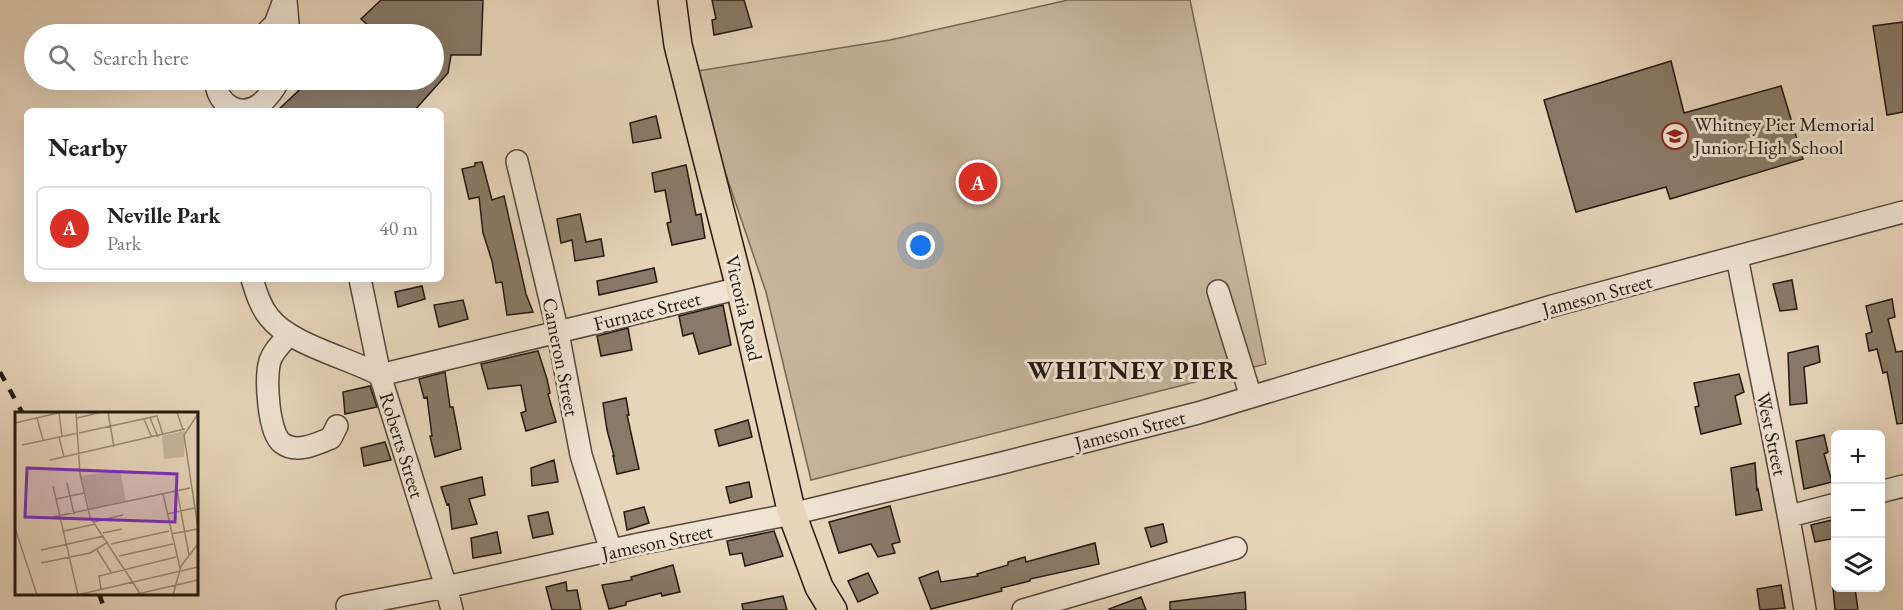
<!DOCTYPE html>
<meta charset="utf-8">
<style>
:root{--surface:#fff;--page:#f6f6f6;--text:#222;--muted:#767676;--line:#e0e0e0;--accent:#d93025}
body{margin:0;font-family:"EB Garamond",serif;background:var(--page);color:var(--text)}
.controls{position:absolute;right:18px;bottom:18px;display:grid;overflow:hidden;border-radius:9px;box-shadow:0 6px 24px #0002}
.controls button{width:54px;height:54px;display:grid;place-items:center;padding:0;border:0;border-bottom:2px solid var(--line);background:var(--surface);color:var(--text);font:30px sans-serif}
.you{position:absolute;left:921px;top:246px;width:21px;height:21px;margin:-15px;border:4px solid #fff;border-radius:50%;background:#1a73e8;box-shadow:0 0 0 9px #1a73e833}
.badge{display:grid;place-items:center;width:39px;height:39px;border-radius:50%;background:var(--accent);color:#fff;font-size:20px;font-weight:700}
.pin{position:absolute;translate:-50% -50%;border:3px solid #fff;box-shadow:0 2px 6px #0006}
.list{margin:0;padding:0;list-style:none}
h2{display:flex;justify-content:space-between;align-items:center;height:78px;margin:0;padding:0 24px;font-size:26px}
h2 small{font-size:20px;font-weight:400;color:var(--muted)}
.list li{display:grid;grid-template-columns:39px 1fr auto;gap:18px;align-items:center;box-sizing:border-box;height:84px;margin:0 12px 12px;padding:0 12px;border:2px solid var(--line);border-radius:9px}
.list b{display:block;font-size:22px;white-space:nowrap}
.list p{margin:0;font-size:20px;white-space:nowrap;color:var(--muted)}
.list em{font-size:20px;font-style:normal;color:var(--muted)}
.icon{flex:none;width:33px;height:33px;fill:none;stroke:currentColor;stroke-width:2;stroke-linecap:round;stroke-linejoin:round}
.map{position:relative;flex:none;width:1903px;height:610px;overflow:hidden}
.search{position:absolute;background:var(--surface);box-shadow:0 6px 24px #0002;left:24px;top:24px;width:420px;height:66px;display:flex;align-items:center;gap:15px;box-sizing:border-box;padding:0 21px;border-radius:33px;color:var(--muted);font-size:22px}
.panel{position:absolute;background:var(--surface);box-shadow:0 6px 24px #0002;left:24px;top:108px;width:420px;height:174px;border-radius:9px}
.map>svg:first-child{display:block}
</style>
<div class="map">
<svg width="1903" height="610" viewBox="0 0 1903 610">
<rect width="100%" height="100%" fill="#e7d4b9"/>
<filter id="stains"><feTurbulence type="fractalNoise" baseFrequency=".00333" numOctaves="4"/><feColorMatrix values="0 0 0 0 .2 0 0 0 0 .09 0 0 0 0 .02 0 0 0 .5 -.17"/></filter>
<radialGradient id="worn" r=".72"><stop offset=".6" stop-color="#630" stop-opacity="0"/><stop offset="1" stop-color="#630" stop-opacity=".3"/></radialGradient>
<path fill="#c6b49c" stroke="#746656" stroke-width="1.5" d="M1068,0H1190L1266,364L811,480L766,292L691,72L890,40Z"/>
<path fill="#897a68" stroke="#231911" stroke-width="1.5" d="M381,0H483L481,55H451L448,73L414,111H277L310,80H434V34H361L369,26L361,19Z
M712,0H744L752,27L714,35L712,20L716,19Z
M1903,22V112L1887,115L1873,26Z
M1671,61L1684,113L1781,86L1803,159L1670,199L1666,187L1576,212L1544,100Z
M656,116L661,138L633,143L630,123Z
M482,162L492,200L504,196L526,294L533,312L507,315L502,282L496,283L492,261L483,233L479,197L469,199L462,169L475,166V163Z
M686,165L696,215L701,214L705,238L672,245L667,223L671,222L665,190L655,192L652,173Z
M580,214L586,242L601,239L604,256L575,261L572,240L561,243L557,219Z
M654,268L657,282L599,295L597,281Z
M1792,280L1797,309L1780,311L1773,284Z
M422,286L425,299L398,307L395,292Z
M1892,299L1895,317L1888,319L1896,352L1903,351V423L1897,424L1887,372L1883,373L1877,349L1869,351L1866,334L1872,332L1866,306Z
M463,300L468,319L439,327L434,305Z
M723,305L731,345L699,354L693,333L683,336L679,316Z
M628,328L632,350L601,356L597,336Z
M1818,346L1820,362L1804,367L1807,403L1790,405L1788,353Z
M538,351L547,379L550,393L548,394L556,422L526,431L521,413L526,411L521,385L488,389L481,364Z
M445,372L450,407H453L461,449L435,457L430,436H432L427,397L424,398L419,379Z
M1739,374L1744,392L1735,396L1741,424L1701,434L1695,407L1699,406L1694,383Z
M370,386L377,407L345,414L343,392Z
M626,398L629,415H627L639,469L617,474L613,456H614L607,430L603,403Z
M748,420L752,437L719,446L715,430Z
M1824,435L1828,452L1824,454L1832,482L1804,489L1796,441Z
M385,442L391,460L364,466L361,448Z
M554,460L558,482L532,486L531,468Z
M1755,463L1757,490L1758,489L1762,510L1736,515L1731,468Z
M482,477L485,495L469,499L477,524L452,529L449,504L447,505L441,487Z
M749,482L752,497L730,503L726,487Z
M890,506L900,542L892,544L895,553L878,557L871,544L839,553L829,522Z
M644,507L649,523L627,530L624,512Z
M548,512L553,534L533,538L528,516Z
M1836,519V538L1815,542L1811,525Z
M1163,524L1167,542L1151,547L1145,528Z
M774,531L783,556L745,566L742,553L730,555L727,541Z
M497,532L501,553L473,558L471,538Z
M1095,543L1099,564L1030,579V581L1001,588L1002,591L931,609L919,578L938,571L941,582L978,576L977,574L1008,565V562L1025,557L1026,562Z
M673,565L680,592L662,596L661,593L626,602V605L609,609L602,585L632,580L631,577Z
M868,573L878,593L858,602L848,581Z
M566,582L567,591L577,590L581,610H552L546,587Z
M1781,585L1785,608L1760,610L1757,589Z
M1833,588H1855L1858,610H1835Z
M1245,592L1246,610H1170V602Z
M783,596L787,610H743L742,604Z
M1141,597L1146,610H1109V609Z"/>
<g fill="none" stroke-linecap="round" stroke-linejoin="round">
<defs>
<path id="minor" d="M286,1L289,34
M265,34L275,24L284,0
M215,80C217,92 220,101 231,107C252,119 270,97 279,80
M517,161L558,333L581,455L611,551
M1737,257C1760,375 1786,492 1805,610
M252,279C256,292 260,306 269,317C289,344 349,358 380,375
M360,279L380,375L446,587L452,610
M1218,291L1251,397
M289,335C282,343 273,351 270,361C265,377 268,433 282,443C296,454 317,444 331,438L337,426
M380,375L740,288
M1880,492L1903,486
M1790,516L1836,504
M347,606L446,587L639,544L792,514L1006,462L1198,413L1552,306L1903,212
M1023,610L1236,548"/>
<path id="major" d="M672,0L678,45L740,288L792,514L819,587L833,610"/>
</defs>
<use href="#minor" stroke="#54483b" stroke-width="24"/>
<use href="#major" stroke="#231911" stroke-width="30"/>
<use href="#minor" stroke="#efe3d2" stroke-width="21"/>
<use href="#major" stroke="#e7d4b9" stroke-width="27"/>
<path stroke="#231911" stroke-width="4.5" stroke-dasharray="10 10" stroke-linecap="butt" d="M0,372L23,414
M99,594L105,610"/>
</g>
<defs>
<symbol id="school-ring" viewBox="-11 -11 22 22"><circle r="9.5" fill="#efe3d2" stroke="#8f2418" stroke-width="1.5"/><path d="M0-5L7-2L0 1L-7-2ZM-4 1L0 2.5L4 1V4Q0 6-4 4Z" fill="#8f2418"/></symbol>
</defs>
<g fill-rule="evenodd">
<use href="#school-ring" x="1660" y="121" width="30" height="30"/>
</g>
<g text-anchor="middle" stroke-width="6" stroke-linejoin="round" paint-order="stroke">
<g font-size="20" fill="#231911" stroke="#efe3d2" text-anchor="start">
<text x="1694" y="131">Whitney Pier Memorial<tspan x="1694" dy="23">Junior High School</tspan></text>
</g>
<g font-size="20" fill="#231911" stroke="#efe3d2">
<text transform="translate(1597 295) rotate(-15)" y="7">Jameson Street</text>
<text transform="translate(744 308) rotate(77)" y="7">Victoria Road</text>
<text transform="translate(647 311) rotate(-14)" y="7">Furnace Street</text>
<text transform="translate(561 357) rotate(79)" y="7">Cameron Street</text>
<text transform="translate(1130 430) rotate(-14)" y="7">Jameson Street</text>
<text transform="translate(1772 434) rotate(78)" y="7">West Street</text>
<text transform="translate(402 445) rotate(73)" y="7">Roberts Street</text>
<text transform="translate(657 542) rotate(-12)" y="7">Jameson Street</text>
</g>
<g font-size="26" font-weight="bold" letter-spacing="1.5" fill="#231911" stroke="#efe3d2">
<text x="1133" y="379">WHITNEY PIER</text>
</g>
</g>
<g transform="translate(15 412)">
<rect width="183" height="183" fill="#e7d4b9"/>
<path d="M170,19L169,45L149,47L147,24ZM105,58L111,89L75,97L66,64Z" fill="#c6b49c"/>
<path fill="none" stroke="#998976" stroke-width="1.5" d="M61,0L65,62L75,105L126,183M93,0L99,35M162,0L168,18M44,1L47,24M183,2L169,23L183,116M22,6L28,28M62,6L87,0M135,6L143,25M129,7L137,26M0,11L47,0M64,21L142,4L148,23M44,25L49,45M7,33L63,21M35,48L170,17M52,71L59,102M38,74L63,183M162,78L174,143M148,82L165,156M41,87L69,81M152,102L179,96M38,105L175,76M79,110L108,103M0,116L22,183M49,119L80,112M88,121L107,117M156,122L183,117M96,132L154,119M26,138L89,124M82,138L96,160M104,144L158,132M26,151L75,141L93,130M86,177L84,164L161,145M62,183L183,155M118,183L183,168M158,183L166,154L183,132"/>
<path fill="#7b2cbf" fill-opacity="0.15" stroke="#7b2cbf" stroke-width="3" d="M12,56L162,62L160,110L10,105Z"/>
<rect width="183" height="183" fill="none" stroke="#231911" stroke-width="3"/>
</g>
<rect width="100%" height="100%" filter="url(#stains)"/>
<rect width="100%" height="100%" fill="url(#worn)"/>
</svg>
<div class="controls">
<button>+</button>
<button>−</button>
<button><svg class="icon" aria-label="layers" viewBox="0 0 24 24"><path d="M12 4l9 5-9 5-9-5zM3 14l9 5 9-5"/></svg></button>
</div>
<div class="you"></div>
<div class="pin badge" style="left:978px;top:182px">A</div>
<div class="search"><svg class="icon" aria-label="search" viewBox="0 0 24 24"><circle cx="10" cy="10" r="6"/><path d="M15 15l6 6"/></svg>Search here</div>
<section class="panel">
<h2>Nearby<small></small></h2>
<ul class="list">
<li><span class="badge">A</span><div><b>Neville Park</b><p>Park</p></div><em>40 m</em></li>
</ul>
</section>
</div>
